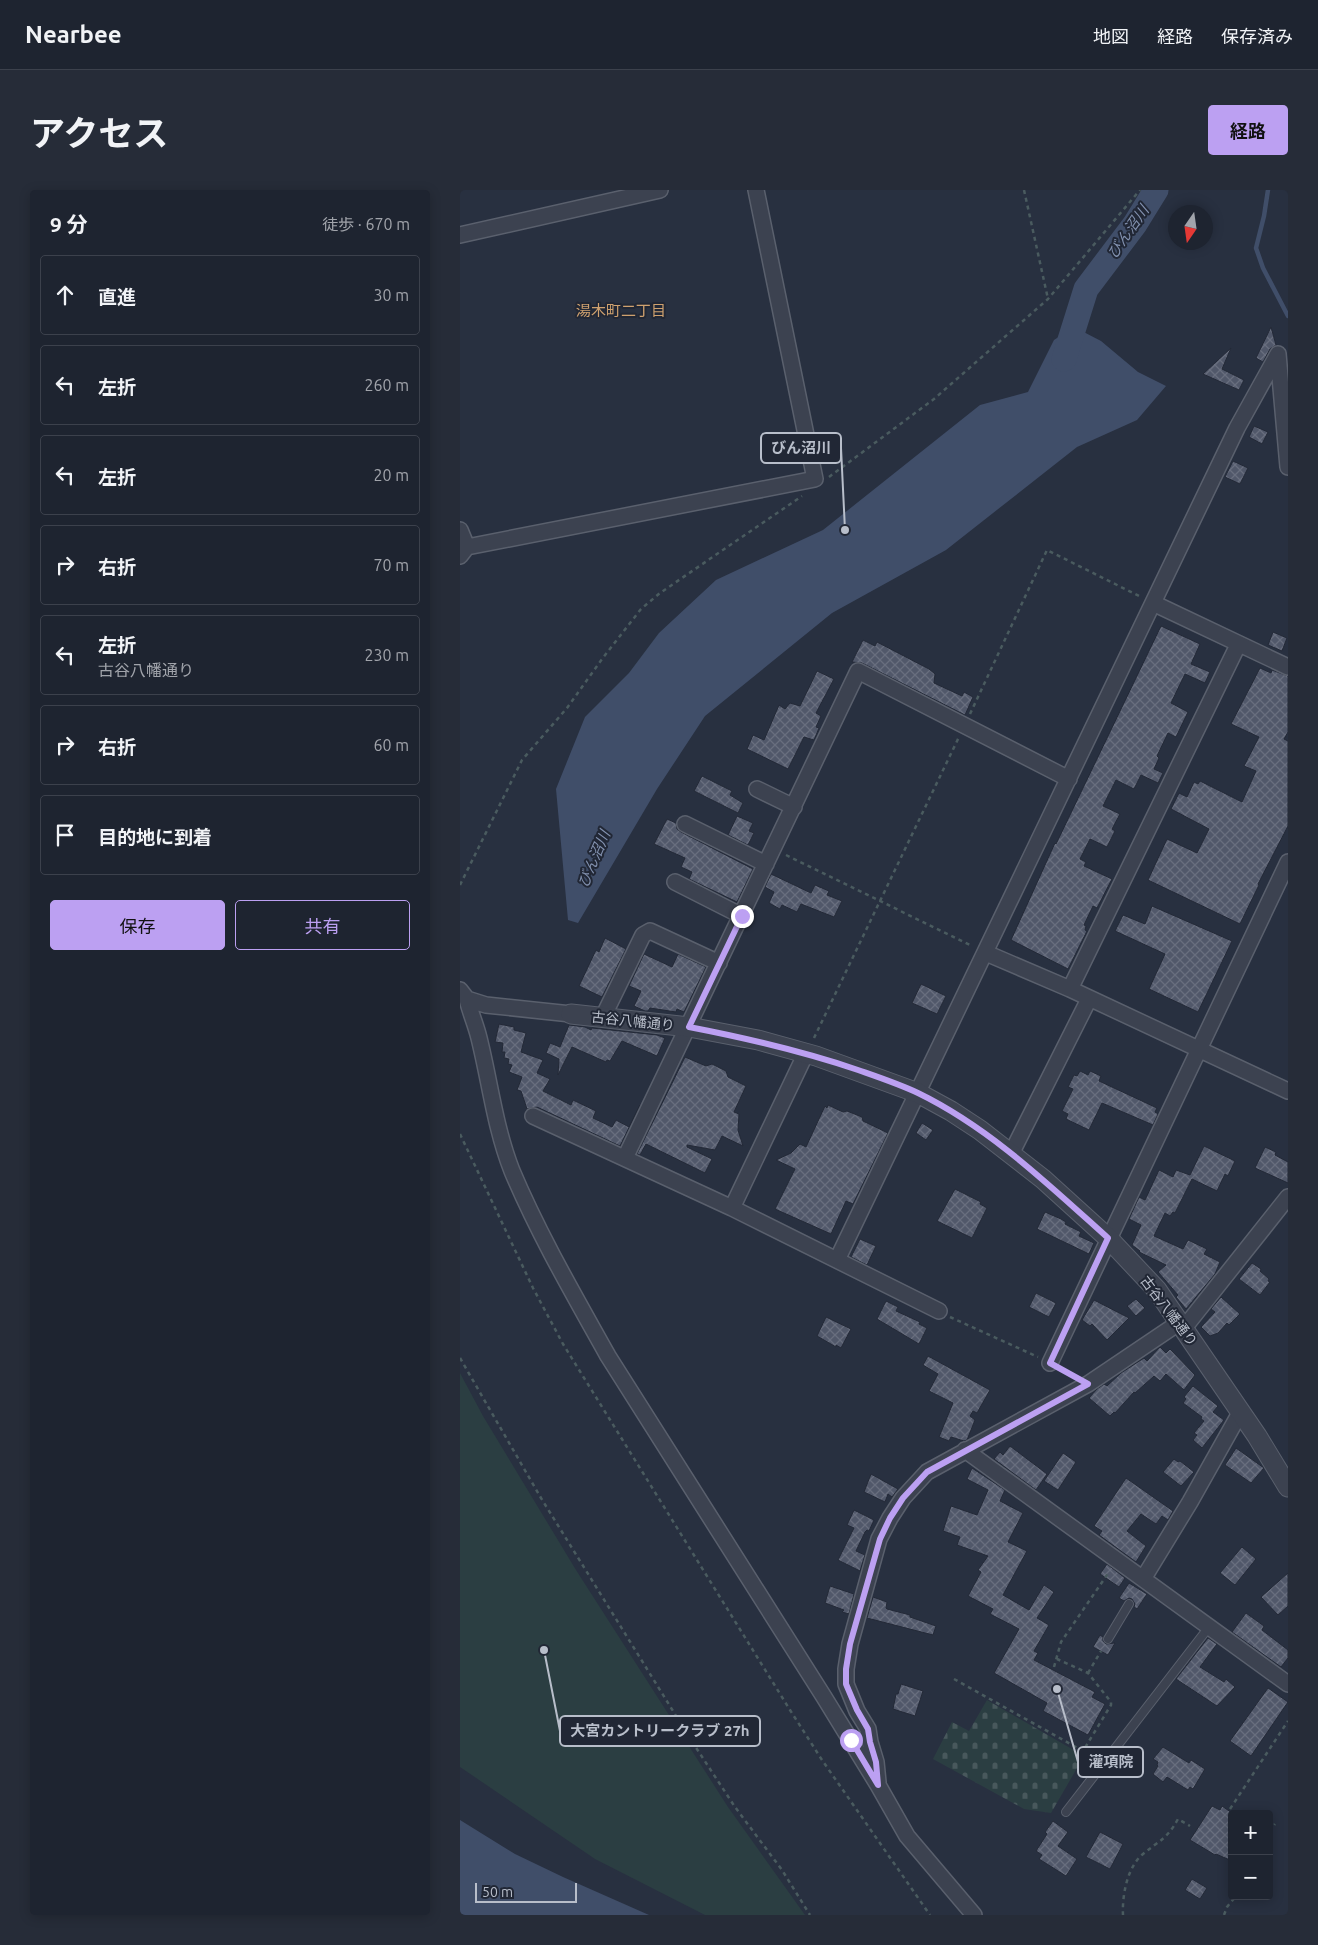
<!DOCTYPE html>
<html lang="ja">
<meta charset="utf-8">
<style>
:root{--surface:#1e2430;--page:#262c38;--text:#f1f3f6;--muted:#a1a4ab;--line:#3c414c;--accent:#bca0f2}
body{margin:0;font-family:Ubuntu,"Noto Sans JP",sans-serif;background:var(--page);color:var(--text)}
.controls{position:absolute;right:15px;bottom:15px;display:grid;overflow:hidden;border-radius:5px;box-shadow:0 2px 12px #0003}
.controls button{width:45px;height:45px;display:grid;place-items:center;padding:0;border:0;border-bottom:1px solid var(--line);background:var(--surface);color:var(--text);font:25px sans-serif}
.compass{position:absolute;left:708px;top:15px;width:45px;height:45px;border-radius:50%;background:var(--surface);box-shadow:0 2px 12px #0003;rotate:193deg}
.scale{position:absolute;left:15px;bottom:12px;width:102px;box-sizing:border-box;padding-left:5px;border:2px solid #b8beca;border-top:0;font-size:14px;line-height:18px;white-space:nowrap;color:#b8beca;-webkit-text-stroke:4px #212735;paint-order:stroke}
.stop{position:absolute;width:15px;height:15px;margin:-11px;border:4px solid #bca0f2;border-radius:50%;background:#fff}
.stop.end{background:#bca0f2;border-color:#fff;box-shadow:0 1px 5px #0008}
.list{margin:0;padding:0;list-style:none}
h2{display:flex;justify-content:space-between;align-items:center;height:65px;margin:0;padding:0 20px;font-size:21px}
h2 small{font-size:16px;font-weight:400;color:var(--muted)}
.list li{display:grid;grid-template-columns:32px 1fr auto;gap:15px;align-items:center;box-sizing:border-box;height:80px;margin:0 10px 10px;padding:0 10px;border:1px solid var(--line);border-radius:5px}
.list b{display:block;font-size:19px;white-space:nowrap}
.list p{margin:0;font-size:16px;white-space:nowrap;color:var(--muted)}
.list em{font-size:16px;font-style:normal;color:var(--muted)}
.actions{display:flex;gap:10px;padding:15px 20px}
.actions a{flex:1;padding:11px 0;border:1px solid var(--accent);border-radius:5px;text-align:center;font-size:18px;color:var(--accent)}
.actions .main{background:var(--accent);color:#111}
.icon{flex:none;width:28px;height:28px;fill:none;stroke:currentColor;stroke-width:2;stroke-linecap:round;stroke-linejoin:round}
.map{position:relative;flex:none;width:828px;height:1725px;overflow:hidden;border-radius:5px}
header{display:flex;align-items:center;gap:30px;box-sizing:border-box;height:70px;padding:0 25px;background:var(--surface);border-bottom:1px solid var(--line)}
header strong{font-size:24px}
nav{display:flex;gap:28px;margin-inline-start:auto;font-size:18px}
.intro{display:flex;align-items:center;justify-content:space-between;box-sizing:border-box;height:120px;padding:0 30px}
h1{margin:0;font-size:35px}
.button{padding:12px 22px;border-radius:5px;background:var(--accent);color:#111;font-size:18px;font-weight:700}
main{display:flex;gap:30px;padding:0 30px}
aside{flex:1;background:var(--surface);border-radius:5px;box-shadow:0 2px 12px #0003}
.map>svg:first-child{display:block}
</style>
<header>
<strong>Nearbee</strong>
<nav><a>地図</a><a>経路</a><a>保存済み</a></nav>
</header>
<div class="intro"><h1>アクセス</h1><a class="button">経路</a></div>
<main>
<aside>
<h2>9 分<small>徒歩 · 670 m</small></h2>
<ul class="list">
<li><svg class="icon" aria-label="ahead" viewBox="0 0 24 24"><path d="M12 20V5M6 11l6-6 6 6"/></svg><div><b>直進</b></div><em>30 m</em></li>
<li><svg class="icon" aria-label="left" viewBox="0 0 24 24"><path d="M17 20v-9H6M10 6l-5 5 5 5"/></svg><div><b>左折</b></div><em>260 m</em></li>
<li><svg class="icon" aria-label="left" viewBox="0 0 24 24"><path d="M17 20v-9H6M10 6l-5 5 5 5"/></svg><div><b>左折</b></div><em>20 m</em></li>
<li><svg class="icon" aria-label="right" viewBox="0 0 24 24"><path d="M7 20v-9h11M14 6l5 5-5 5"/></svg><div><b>右折</b></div><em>70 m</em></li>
<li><svg class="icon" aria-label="left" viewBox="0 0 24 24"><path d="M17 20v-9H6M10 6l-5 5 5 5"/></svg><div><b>左折</b><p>古谷八幡通り</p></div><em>230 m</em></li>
<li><svg class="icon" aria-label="right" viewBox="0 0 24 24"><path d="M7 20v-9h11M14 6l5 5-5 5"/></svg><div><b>右折</b></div><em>60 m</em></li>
<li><svg class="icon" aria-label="arrive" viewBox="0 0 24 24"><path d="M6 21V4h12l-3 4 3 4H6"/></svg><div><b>目的地に到着</b></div></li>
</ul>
<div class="actions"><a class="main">保存</a><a>共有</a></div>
</aside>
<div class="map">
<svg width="828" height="1725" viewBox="0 0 828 1725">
<defs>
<pattern id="cemetery-stones" width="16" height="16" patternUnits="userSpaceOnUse" patternTransform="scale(1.25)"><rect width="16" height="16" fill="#2b3e42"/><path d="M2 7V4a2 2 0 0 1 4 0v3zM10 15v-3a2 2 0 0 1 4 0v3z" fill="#48585c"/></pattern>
<pattern id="building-cross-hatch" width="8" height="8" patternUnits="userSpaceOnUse" patternTransform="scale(1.25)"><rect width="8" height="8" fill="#51586a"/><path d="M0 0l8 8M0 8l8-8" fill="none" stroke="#686e7e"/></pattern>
</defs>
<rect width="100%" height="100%" fill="#283040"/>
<path fill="#2b3e42" d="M0,1183L23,1226L116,1380L268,1617L345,1725H245L135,1669L0,1577Z"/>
<path fill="url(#cemetery-stones)" d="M527,1510L624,1566L591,1623L564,1619L473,1569L492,1532L509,1541Z"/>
<path fill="#404e69" d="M614,137L641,151L678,182L706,196L677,230L617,257L486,360L372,423L245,526L197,599L118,733L108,730L96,599L125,527L169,483L199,443L256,390L363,340L520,215L568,202L594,150Z
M0,1630L55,1664L103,1687L189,1725H0Z"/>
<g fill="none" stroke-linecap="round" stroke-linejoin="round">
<path stroke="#404e69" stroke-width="4.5" d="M808,0L804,26L796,58L803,78L828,126"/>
<path stroke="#404e69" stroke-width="25" d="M604,169L626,99L675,34L696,0"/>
</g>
<path fill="url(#building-cross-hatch)" stroke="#232937" d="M811,137L816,155L810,159L803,172L796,168Z
M771,158L762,179L784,190L779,200L743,184Z
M794,236L808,242L802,254L789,247Z
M773,271L788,278L780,294L765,287Z
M701,436L740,454L731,474L750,482L745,493L725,484L711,513L728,522L716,547L708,543L697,566L699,568L694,579L703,583L698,593L681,585L674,599L656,590L643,616L660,624L652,639L655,641L647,657L630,649L620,669L626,672L624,676L652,689L637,718L633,716L624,735L626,736L625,740L627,741L608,779L551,750L595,653L596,654Z
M813,442L827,448L822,461L808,455Z
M403,450L415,456L417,452L469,479L475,484L474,493L502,506L504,502L513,507L505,525L402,473L392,472Z
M800,478L811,483L812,480L828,486V542L824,549L828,551V636L798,694L799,695L780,734L688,690L707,649L737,663L749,639L711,619L719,603L727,607L734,592L738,594L740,591L782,612L796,581L784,576L799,547L771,534Z
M357,481L374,489L356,523L361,526L356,537L359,538L354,550L344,547L328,579L287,559L293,545L304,550L319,515L325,519L330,513L340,516Z
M242,586L272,601L270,605L283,613L278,623L234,601Z
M277,626L293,633L289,641L294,643L288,655L268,645Z
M207,629L216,633L217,639L221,642L293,679L277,712L229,689L232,682L221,677L225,668L194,654Z
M311,684L351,703L355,695L369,701L367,705L382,711L374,727L341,714L337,722L322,715L320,719L309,713L314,702L305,697Z
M692,716L772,751L738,822L689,799L705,764L655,741L663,725L685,734Z
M145,748L166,759L142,807L119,796L136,760L139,762Z
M184,764L212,777L218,764L246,777L224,822L217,819L216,822L190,818L188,821H185L174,816L181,801L169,796Z
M461,794L486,806L477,824L452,813Z
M39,834L54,837V840L66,843L61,862L83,870L77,883L90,889L83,901L111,915L113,910L136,921L133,928L152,937L156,930L169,937L180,915L160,956L77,917L67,919L61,901L57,900L62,887L49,882L52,875L48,874L49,869L44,868L45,862H42L43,853L35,852Z
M109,835L125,837L131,840L132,838L197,845L205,848L197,866L162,851L150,871L147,870L146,872L112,857L98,885L99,869L86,863L90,853L100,857Z
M225,867L246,876L252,874L266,881L268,887L286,896L274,922L279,924L278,940L283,956L262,946L255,960L227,955V957L252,969L245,983L186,954L180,965L177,964Z
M620,881L628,885L630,881L641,886L639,891L697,918L695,922L698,924L693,935L642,913L629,940L606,929L608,924L602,921L613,899L608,897L614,885L617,886Z
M368,915L383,922L387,921L402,927L403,931L428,943L393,1014L386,1011L371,1044L315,1019L335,979L316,970L331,963L340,954L346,957L365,916L367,918Z
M462,933L473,940L466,950L456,943Z
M744,956L775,971L768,986L765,984L757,1001L732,989L715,1023L713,1022L710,1026L705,1023L694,1046L723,1059L728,1050L747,1059L744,1064L760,1072L755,1084L726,1119L716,1107L718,1105L698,1082L706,1075L679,1062L680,1061L672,1055L681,1035L669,1029L679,1007L685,1010L699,980L713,987L716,980L730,985Z
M805,957L816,962L815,965L828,972V993L795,978Z
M495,999L521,1012L520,1014L527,1018L512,1048L477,1031Z
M585,1022L601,1029L606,1032L605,1034L621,1042L619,1046L634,1053L629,1064L577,1039Z
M400,1049L416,1056L407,1075L391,1067Z
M792,1073L801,1079L800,1081L809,1089L808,1091L810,1092L800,1105L779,1089Z
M576,1103L596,1113L589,1127L569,1117Z
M761,1107L780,1124L769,1135L767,1133L758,1143L750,1146L741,1137L755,1122L751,1119Z
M676,1109L685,1118L676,1126L667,1116Z
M634,1110L669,1128L647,1150L632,1134L630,1136L622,1130Z
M426,1111L438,1117L436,1121L460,1132L459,1134L467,1138L459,1154L417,1129Z
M366,1127L391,1139L381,1158L376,1155V1157L357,1146Z
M700,1157L706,1163L710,1159L735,1185L724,1200L706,1184L700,1191L694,1186L675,1203L674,1202L655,1223L654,1222L650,1226L629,1208L637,1199L644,1194L647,1196L661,1183L684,1168L687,1171Z
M468,1166L530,1200L517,1223L513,1221L510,1226L515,1230L507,1250L504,1251L491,1247L489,1251L479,1247L493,1213L469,1201L478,1184L463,1175Z
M733,1196L758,1216L753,1222L764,1230L742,1258L733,1250L737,1245L734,1243L744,1231L741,1229L742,1227L723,1213L726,1209L724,1207Z
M550,1256L587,1284L576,1300L534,1269L540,1262L543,1265Z
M776,1258L804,1278L791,1293L765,1275Z
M603,1263L616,1272L598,1300L584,1291Z
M714,1269L718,1272L720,1271L734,1282L721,1296L703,1282Z
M512,1278L545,1300L540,1311L563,1323L548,1352L567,1361L543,1405L569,1420L584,1395L594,1402L577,1428L589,1435L574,1461L578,1463L574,1470L635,1502L632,1507L645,1514L628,1545L583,1521L587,1513L534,1483L559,1439L530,1424L533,1419L508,1406L521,1382L518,1380L528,1366L497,1355L500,1347L483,1341L491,1316L517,1325L528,1300L507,1289Z
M411,1284L438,1299L432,1307L428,1304L425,1312L404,1302Z
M666,1288L713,1321L708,1330L702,1326L696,1334L681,1324L667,1341L686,1356L676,1372L639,1345L642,1341L634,1336Z
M394,1320L414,1330L409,1341L407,1340L405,1342L396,1361L405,1365L400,1381L378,1370L394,1338L387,1335Z
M782,1357L796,1369L775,1395L760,1383Z
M647,1374L665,1388L659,1397L640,1384Z
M828,1383V1416L818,1425L801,1407Z
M669,1393L687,1404L677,1419L674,1417L675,1414L672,1409L669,1408L664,1411L659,1408Z
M370,1396L394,1404L389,1424L382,1422L384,1420L365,1413Z
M413,1407L427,1412L426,1418L427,1419L450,1425V1427L476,1436L473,1445L407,1428Z
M786,1423L804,1436L802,1440L828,1460V1468L821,1477L772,1442Z
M640,1445L643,1447V1451L646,1454L655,1453L648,1465L633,1457Z
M748,1448L757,1454L740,1477L764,1492L766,1489L775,1497L757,1516L716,1489Z
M441,1494L463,1501L455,1526L433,1519L436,1504H438Z
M808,1498L828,1512L791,1566L770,1551Z
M703,1557L729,1573L731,1570L745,1579L733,1599L730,1597L728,1600L707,1587L703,1592L693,1584L698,1576L697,1575L698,1572L693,1569Z
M752,1616L760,1620L762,1616L772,1623V1671L756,1664L755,1665L730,1650Z
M593,1631L608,1642L598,1656L617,1669L606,1686L579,1669L582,1665L576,1661L587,1644L585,1642Z
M640,1642L663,1654L650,1679L626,1667Z
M732,1689L747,1698L740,1709L725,1700Z"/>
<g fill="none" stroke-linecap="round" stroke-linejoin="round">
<defs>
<path id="service" d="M648,1449L669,1414
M606,1622L749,1437"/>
<path id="minor" d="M0,45L200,0
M818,164L828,277
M0,340L7,357
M0,366L7,357L355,289L296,0
M693,413L828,477
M297,599L334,617
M225,634L306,674
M215,692L282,726
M526,763L610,799L828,901
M610,799L778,455
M0,800L7,809L26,815L111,824
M7,809C10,822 16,835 19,848C30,892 35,938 52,981C79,1045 114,1105 148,1166L364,1507L418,1595L447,1646L514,1725
M143,827L183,745L190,741L259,773
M73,926L272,1018L479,1121
M551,964L629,809
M165,968L398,481L609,589
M272,1018L346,863
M377,1070L777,238L818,164
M724,1138L828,1007
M590,1173L828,672
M505,1260L828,1494
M683,1389L730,1312L780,1223
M418,1592L416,1572L410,1552L408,1539L397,1521L386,1494V1479L390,1454L419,1349L430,1328L443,1308L467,1282L628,1194L720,1132"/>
<path id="tertiary" d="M111,824L229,837L298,850L356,866L458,903L491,921L520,940L583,989L648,1048L697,1100L797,1246L828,1297"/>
</defs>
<use href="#service" stroke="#5a606d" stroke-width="10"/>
<use href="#minor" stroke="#5a606d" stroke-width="18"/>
<use href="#tertiary" stroke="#5a606d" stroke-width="21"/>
<path stroke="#4a5b5f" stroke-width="2.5" stroke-dasharray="4 4" stroke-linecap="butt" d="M564,0L588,109
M369,287L474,209L588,109L680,0
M510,524L587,360L681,407
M326,665L512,756
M0,695L62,570L107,518L142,469L181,419L200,403L342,306
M354,848L499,547
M0,944L73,1098L103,1154L330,1520L362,1570L470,1725
M490,1127L578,1167
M0,1168L81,1308L231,1550L275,1617L322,1680L350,1725
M601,1179L614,1186
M594,1477L601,1452L649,1382
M628,1483L641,1461
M494,1489L623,1561L651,1515V1512L628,1483L597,1469
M770,1619L828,1531
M809,1641L815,1634
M663,1725C662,1706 667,1677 683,1664C700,1650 707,1649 718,1629L730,1636
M764,1725L767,1717L776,1706"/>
<use href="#service" stroke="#3c4250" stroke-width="8"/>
<use href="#minor" stroke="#3c4250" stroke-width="15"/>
<use href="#tertiary" stroke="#3c4250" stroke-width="19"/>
</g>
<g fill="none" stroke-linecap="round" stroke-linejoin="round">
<path stroke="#bca0f2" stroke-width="6" d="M282,726L229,837C286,848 342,861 398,880C418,887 439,894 458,903C530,938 589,995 648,1048L590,1173L628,1194L467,1282L443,1308L430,1328L420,1349L390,1454L386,1479V1494L397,1520L408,1539L410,1552L416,1572L418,1595L391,1550"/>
</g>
<g text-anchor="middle" stroke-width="4" stroke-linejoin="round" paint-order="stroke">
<g font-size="14" fill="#b8beca" stroke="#212735">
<text transform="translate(173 831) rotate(6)" y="5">古谷八幡通り</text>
<text transform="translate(709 1121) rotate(53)" y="5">古谷八幡通り</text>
</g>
<g font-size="15" font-style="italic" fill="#8291af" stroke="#212735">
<text transform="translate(668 42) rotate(-55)" y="5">びん沼川</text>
<text transform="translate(134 669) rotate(-67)" y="5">びん沼川</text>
</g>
<g font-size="15" fill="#cfa16f" stroke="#212735">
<text x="161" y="126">湯木町二丁目</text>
</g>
</g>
<path fill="none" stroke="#b8beca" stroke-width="2" d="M385 340L381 258M84 1460L100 1541M597 1499L618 1572"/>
<g fill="#b8beca" stroke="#212735" stroke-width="2">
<circle cx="385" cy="340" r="5"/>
<circle cx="84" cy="1460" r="5"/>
<circle cx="597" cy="1499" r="5"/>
</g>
<g fill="#212735" stroke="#b8beca" stroke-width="2">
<rect x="301" y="243" width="80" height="30" rx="5"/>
<rect x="100" y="1526" width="200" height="30" rx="5"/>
<rect x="618" y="1557" width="65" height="30" rx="5"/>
</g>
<g font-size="15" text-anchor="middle" font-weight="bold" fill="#b8beca">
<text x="341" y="263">びん沼川</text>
<text x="200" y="1546">大宮カントリークラブ 27h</text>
<text x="651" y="1577">灌項院</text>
</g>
</svg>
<div class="controls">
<button>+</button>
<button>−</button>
</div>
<svg class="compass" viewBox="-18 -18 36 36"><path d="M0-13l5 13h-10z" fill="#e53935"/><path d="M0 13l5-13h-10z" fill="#a1a4ab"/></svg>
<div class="scale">50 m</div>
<div class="stop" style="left:391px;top:1550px"></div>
<div class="stop end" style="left:282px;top:726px"></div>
</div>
</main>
